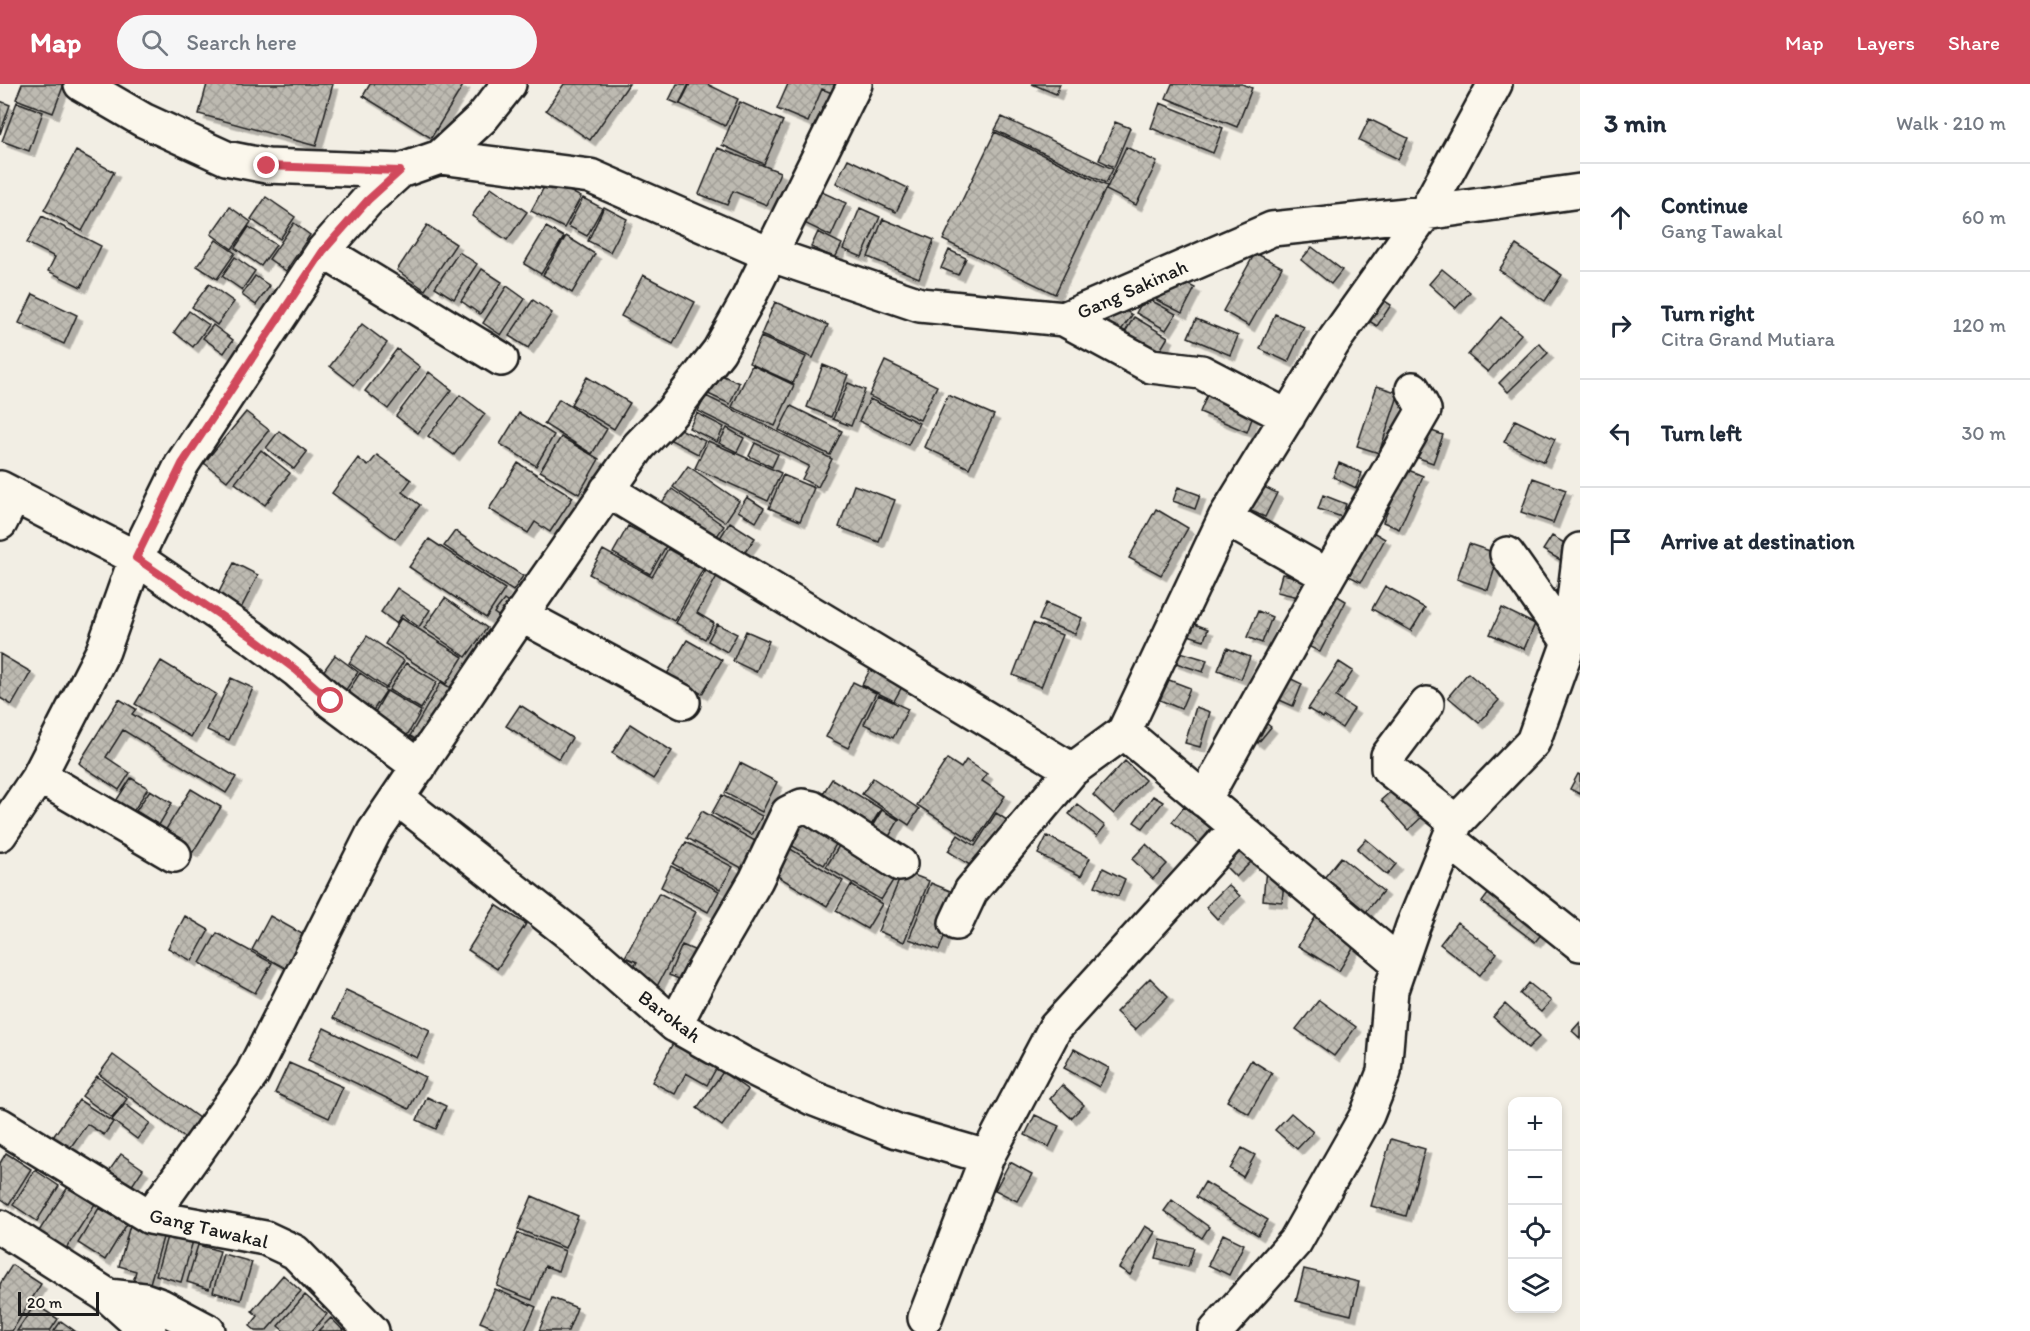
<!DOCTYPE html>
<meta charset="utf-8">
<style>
:root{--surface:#fff;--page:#f6f6f7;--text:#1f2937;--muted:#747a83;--line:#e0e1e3;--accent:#d1495b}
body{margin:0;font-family:Itim,sans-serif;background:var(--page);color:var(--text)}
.controls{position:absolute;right:18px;bottom:18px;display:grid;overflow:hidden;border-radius:12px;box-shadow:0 3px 9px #0003}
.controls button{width:54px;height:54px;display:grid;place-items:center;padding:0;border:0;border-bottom:2px solid var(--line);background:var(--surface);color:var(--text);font:30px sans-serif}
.scale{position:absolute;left:18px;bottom:15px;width:81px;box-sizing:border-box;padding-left:6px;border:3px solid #1c1c1c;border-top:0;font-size:16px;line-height:21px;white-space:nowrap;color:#1c1c1c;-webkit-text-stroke:4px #fbf7ec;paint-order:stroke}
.stop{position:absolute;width:18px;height:18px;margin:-14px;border:4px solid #d1495b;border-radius:50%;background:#fff}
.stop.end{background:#d1495b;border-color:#fff;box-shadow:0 2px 6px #0008}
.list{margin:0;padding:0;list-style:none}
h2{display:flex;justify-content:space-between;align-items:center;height:78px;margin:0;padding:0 24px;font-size:26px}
h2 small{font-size:20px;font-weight:400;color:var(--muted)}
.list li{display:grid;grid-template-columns:39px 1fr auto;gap:18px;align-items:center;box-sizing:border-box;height:108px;padding:0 24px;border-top:2px solid var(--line)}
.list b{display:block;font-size:22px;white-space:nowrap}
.list p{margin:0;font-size:20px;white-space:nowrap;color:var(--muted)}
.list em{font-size:20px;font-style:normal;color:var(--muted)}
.icon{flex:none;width:33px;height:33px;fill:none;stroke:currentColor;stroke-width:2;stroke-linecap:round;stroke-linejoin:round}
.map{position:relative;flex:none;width:1580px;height:1247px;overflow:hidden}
header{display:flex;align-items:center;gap:36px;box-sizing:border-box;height:84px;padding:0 30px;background:var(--accent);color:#fff}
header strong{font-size:28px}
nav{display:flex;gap:33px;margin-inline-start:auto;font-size:21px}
.search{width:420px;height:54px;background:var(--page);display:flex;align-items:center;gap:15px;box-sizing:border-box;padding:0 21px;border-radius:33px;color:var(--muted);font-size:22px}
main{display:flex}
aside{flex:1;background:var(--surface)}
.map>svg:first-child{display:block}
</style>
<header>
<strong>Map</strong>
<div class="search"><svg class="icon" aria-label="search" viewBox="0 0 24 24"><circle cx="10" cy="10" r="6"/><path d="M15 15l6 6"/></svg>Search here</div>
<nav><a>Map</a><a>Layers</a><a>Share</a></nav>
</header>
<main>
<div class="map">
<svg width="1580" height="1247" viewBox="0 0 1580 1247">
<defs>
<pattern id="building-cross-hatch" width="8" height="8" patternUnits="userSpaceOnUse" patternTransform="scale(1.5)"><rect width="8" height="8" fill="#bdbab1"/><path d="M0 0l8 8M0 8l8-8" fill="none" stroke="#a29f98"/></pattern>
<filter id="shadow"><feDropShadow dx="5.5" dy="5.5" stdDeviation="0" flood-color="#0004"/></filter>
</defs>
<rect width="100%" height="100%" fill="#f2eee4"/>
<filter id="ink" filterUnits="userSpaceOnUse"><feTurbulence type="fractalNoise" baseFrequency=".0167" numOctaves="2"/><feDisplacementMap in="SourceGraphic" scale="12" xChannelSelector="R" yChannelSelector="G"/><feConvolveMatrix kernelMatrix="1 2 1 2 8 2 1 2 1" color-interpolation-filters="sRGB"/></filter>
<g filter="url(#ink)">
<path fill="url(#building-cross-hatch)" stroke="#1c1c1c" stroke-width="1.5" filter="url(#shadow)" d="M22,0H64L53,29L16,15Z
M207,0H333L316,62L199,30Z
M370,0H464L431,54L363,12Z
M564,0H629L590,56L546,26Z
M677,0H689L679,20L669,16Z
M690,0H707L738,15L725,42L680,20Z
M788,0H836L832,9L822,5L808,38L777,25Z
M1032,0H1060L1056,10Z
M1172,0H1242L1252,4L1237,43L1166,14Z
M0,17L10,21L0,50Z
M17,18L43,28L29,67L2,57Z
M740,18L783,37L764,80L722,61Z
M1160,19L1223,44L1213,69L1151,44Z
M1002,33L1113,85L1106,99L995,46Z
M1369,35L1408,54L1398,75L1359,56Z
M1115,38L1130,44L1114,83L1099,76Z
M995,48L1107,102L1055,210L943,156Z
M1126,63L1157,78L1136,121L1106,106Z
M718,64L780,88L767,121L733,107L727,121L699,110Z
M76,67L114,88L82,147L44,126Z
M848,75L908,104L896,128L836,99Z
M548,96L581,113L564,144L531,127Z
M491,103L527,128L507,156L472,132Z
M811,103L846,119L831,152L796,135Z
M266,113L295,133L280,155L251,135Z
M583,114L602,124L587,152L568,142Z
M230,123L251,138L232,165L211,150Z
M604,123L627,135L610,168L588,157Z
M860,124L880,133L862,173L843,165Z
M42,132L101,162L81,203L48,187L55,173L27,159Z
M883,135L934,156L919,194L868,173Z
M294,139L310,151L286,187L269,175Z
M427,141L456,160L425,206L397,186Z
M249,143L276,161L261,182L235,164Z
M546,143L564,153L541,190L524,180Z
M818,148L842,160L835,174L811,163Z
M566,152L595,170L572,209L543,191Z
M216,156L235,169L217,195L197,182Z
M1516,161L1562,191L1545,217L1499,186Z
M1312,163L1342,186L1331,200L1301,176Z
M949,166L966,174L958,191L941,184Z
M459,168L477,180L454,215L435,203Z
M1255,169L1282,183L1249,242L1223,227Z
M235,173L255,187L242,206L222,192Z
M482,185L502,198L480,230L461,217Z
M1442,185L1470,208L1456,224L1429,200Z
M643,191L695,218L673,260L621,232Z
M255,192L270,202L256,221L242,211Z
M1175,194L1195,204L1182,229L1151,213Z
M209,200L234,218L217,241L192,223Z
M507,202L525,215L501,251L483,239Z
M33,210L77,231L64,260L19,239Z
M1377,212L1391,221L1377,242L1363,233Z
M1145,213L1176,230L1166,246L1136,229Z
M533,216L552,229L528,264L509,252Z
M775,218L828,241L813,274L761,251Z
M1120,223L1132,231L1114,256L1087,237Z
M189,227L209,241L193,263L174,248Z
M1275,230L1304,243L1288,278L1260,265Z
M1134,233L1168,253L1152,280L1118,260Z
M1501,233L1521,250L1488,288L1468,271Z
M1196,235L1238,252L1230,271L1188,253Z
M362,240L387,259L354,301L330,282Z
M213,241L233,256L224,269L203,254Z
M761,253L806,273L793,299L749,279Z
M1539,259L1548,269L1508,308L1499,299Z
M397,265L420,283L388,325L365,307Z
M885,277L937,302L920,336L869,312Z
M752,281L794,301L775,342L732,323Z
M823,281L848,291L831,333L807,323Z
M429,288L452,306L418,349L396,332Z
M717,289L739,299L730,320L708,310Z
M587,293L630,319L614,345L571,320Z
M848,299L865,306L851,342L833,335Z
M1377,302L1399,309L1379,369L1357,362Z
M1210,304L1256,324L1247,348L1200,328Z
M460,311L485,330L454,371L428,352Z
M948,311L994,331L969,384L924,363Z
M706,312L832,375L818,403L802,395L809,382L698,327Z
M559,315L607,345L592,370L544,340Z
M870,315L919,339L908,361L859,337Z
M791,322L842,347L830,371L779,346Z
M246,328L269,346L227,397L204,379Z
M519,329L554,351L536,382L500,360Z
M697,329L724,343L717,358L689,344Z
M1515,336L1555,355L1544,378L1504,358Z
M672,341L705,357L698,370L665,353Z
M727,344L744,354L737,368L719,359Z
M1426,345L1443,351L1433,379L1416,373Z
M279,347L307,368L294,385L266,364Z
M561,353L599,375L579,410L540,387Z
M708,357L781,389L768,417L695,384Z
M755,359L778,370L772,383L749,372Z
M261,366L290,389L265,421L235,399Z
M377,371L411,396L402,408L420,421L395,455L332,409L358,374L368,382Z
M518,379L573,413L550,448L535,438L528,449L489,425Z
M1339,379L1362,389L1356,404L1333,393Z
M688,382L739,417L725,438L673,403Z
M1406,385L1423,392L1399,445L1383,438Z
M783,391L814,404L800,437L769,424Z
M1533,394L1566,406L1553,439L1521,428Z
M854,401L895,416L879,458L839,443Z
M1260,401L1277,409L1265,433L1249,426Z
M1178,403L1200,411L1195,425L1173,417Z
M672,405L724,442L710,462L657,425Z
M1323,411L1346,420L1342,433L1318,425Z
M747,413L764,424L756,438L738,427Z
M1156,425L1188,444L1161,491L1129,474Z
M730,438L755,454L736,481L713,465Z
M628,442L666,462L650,490L613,469Z
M455,447L523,492L513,507L444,462Z
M1373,448L1385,455L1361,498L1349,492Z
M1552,452L1570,462L1562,477L1543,466Z
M429,455L505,505L486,534L409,483Z
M1469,460L1499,470L1488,506L1457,495Z
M668,465L703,485L674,537L589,490L603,466L652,493Z
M234,479L258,491L236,534L212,522Z
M706,485L717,492L697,529L714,539L705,555L676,539Z
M1282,490L1307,495L1303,514L1277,508Z
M1385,502L1425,524L1411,547L1372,525Z
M397,504L430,526L419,543L402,531L396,539L381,528Z
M1334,510L1346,517L1320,568L1308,562Z
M445,514L487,544L466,573L424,544Z
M504,516L517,525L507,538L494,529Z
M1046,519L1082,534L1075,550L1039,536Z
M1502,524L1535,540L1524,565L1490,550Z
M1258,527L1272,533L1262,559L1247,553Z
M401,534L463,573L446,600L385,560Z
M1033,539L1062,551L1041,603L1013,591Z
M1192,539L1208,545L1204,556L1188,551Z
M717,540L737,550L727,568L708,557Z
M746,547L769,557L756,588L733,577Z
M367,552L404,577L386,604L349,579Z
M687,556L722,576L702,610L667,590Z
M1227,564L1250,573L1241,595L1218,586Z
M1177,567L1207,576L1203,588L1173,578Z
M0,570L31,588L12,621L0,614Z
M335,571L358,588L341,613L317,596Z
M161,577L216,610L191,653L135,620Z
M1339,578L1353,587L1336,613L1354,625L1342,644L1324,632L1323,634L1308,625Z
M406,579L437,598L421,625L389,606Z
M872,582L904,599L894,617L862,601Z
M360,589L386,607L368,634L342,617Z
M1468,589L1499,616L1479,639L1448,613Z
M1283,591L1302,600L1293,622L1273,613Z
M231,594L253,604L229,656L207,646Z
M1169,596L1190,604L1181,625L1160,616Z
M441,598L457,608L426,661L410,652Z
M853,598L876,609L848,664L826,653Z
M387,607L421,627L404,657L370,637Z
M878,611L908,625L893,654L864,640Z
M119,615L136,625L132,630L236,693L226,709L123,646L106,673L130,689L119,706L81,681L79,679Z
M520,621L572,654L559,675L506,642Z
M1196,623L1210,628L1200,663L1185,659Z
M1262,636L1271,643L1258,659L1250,653Z
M630,640L672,667L653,695L612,669Z
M947,675L961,684L966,676L987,690L982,697L1005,712L975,758L917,721Z
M1125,677L1145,696L1114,730L1093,711Z
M740,679L777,698L762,728L725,709Z
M1578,690L1580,691V710L1570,705Z
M131,694L148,704L133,728L116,717Z
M873,694L919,725L909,741L862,710Z
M832,695L881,725L864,753L815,722Z
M1398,701L1424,731L1408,746L1381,716Z
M191,705L221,723L193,768L163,750Z
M150,706L172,719L159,741L136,727Z
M722,711L762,732L752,751L712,729Z
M1153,712L1163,718L1143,744L1134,738Z
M1077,720L1105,742L1097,752L1069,730Z
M1184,723L1211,744L1200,760L1172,738Z
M805,726L843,748L824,781L786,758Z
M882,726L899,736L882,764L865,754Z
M702,727L764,762L749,788L687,754Z
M996,729L1010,738L979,787L948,767L958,751L975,762Z
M845,752L900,785L881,816L826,783Z
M1047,752L1090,774L1081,792L1038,770Z
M1366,755L1396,780L1387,791L1357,765Z
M686,758L733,783L720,805L673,780Z
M1146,760L1167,780L1153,795L1132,775Z
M789,764L843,797L827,822L774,790Z
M1237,765L1251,778L1236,793L1223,780Z
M1341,773L1383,807L1366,828L1324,794Z
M671,782L719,807L708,828L661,803Z
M1103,784L1125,795L1118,812L1095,802Z
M1266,785L1285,787L1282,818L1263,816Z
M903,787L929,797L904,858L878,847Z
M931,799L960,811L939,866L909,855Z
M851,801L882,820L867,845L836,827Z
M1228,801L1240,812L1217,835L1206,823Z
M1494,802L1547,843L1535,858L1482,818Z
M659,809L696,828L655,906L630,892L637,878L625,873Z
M496,821L526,840L497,885L468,866Z
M185,832L209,846L192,877L168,864Z
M270,832L304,851L285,884L252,866Z
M1316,832L1357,857L1339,887L1298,862Z
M1457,838L1497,869L1480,891L1440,860Z
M217,849L272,879L255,909L200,879Z
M682,861L701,869L689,899L669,891Z
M1150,894L1168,912L1135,946L1116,928Z
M1529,899L1551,917L1541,928L1520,910Z
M346,906L430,946L417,974L333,934Z
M1319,916L1356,943L1334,972L1296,945Z
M1505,920L1540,952L1528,964L1493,933Z
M1580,938V954L1572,947Z
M324,944L425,993L409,1025L308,976Z
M679,948L723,972L707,1001L686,989L675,1010L652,998Z
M1074,965L1109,984L1099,1003L1064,984Z
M113,971L207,1040L193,1060L99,990Z
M1251,976L1272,989L1249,1030L1227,1017Z
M289,979L343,1003L329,1034L275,1009Z
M723,988L748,1006L722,1042L697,1024Z
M97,992L127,1015L112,1034L82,1012Z
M1062,1001L1084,1021L1071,1034L1050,1015Z
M427,1013L446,1022L436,1045L417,1036Z
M79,1016L113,1038L104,1051L87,1040L70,1064L53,1053Z
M125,1020L150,1039L137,1055L112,1036Z
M1291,1029L1313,1048L1297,1065L1275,1046Z
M1035,1031L1059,1042L1049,1063L1025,1051Z
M1391,1055L1425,1065L1406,1132L1371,1122Z
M1242,1064L1255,1071L1243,1093L1230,1085Z
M6,1069L31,1085L9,1120L0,1114V1079Z
M121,1070L143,1085L131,1103L109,1087Z
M1010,1078L1032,1090L1017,1117L995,1106Z
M35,1086L59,1102L37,1137L13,1121Z
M1205,1098L1268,1136L1258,1151L1196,1113Z
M68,1103L95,1120L64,1168L37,1150Z
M532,1112L578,1132L565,1164L518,1145Z
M1172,1116L1209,1143L1202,1154L1164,1127Z
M99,1124L127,1140L105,1176L78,1159Z
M130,1141L164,1150L147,1210L131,1206L136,1187L119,1182Z
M1145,1142L1155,1148L1130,1191L1119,1184Z
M168,1149L193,1157L181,1198L156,1191Z
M518,1149L565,1167L558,1187L545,1182L532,1216L497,1202Z
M1223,1150L1244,1160L1229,1191L1208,1181Z
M1161,1156L1194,1164L1188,1183L1156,1174Z
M198,1161L220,1167L209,1205L187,1198Z
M223,1170L252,1178L241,1216L213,1208Z
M12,1181L41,1200L12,1247H0V1200Z
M1304,1185L1359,1198L1351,1231L1296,1217Z
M283,1191L301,1207L266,1247H256L250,1242L258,1232L252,1227Z
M495,1205L536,1223L525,1247H502L480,1238Z
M305,1211L327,1230L312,1247H284L278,1242Z
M552,1214L577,1224L568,1247H539Z
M35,1220L58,1235L50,1247H17Z
M331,1234L344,1247H318Z
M61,1237L75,1247H54Z"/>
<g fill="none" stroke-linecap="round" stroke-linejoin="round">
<defs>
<path id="minor" d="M81,0L143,36L226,74L267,82L400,87
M440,73L590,92L769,170L920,221L1064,235L1272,145L1425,129L1580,107
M323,167L501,275
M1064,235L1151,282L1201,288L1288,333
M0,404L136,474L252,553L296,586L331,617L419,683
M607,406L1072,686L1124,648L1225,434L1336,254L1425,129L1495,0
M1225,434L1328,492
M0,439L14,411
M1507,470L1569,558
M521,531L683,618
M1427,620L1388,672V684L1456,738
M1124,648L1400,880
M39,692L174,771
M397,714L578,856L675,941L742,979L812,1014L897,1047L987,1073
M1204,716L1328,492L1424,326L1413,305
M0,750L39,692L103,567L136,474L182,380L323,167L368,116L400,87L440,73L482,34L509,0
M1449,756L1580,860
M956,839L971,807L1072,686
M675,941L703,887L756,796L788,729L802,722L812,724L900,780
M0,1041L150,1133L265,1154L295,1168L372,1247
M150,1133L252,990L374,748L521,531L639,362L671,329L719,267L747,217L855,0
M0,1143L108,1212L140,1241L149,1247
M108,1212L144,1216L161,1222L208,1247
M925,1234L987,1073L1055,944L1237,744
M1216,1247L1295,1158L1367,1031L1384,988L1391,906L1413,842L1456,738L1533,658L1569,558L1580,466"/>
</defs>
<use href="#minor" stroke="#1c1c1c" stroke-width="38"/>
<use href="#minor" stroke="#fbf7ec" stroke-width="33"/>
</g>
</g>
<g fill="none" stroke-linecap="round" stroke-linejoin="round" filter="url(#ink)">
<path stroke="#d1495b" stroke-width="8" d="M267,82L400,87L368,116L323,167L182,380L136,474L252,553L296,586L331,617"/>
</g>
<g text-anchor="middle" stroke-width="5" stroke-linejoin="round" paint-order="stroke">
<g font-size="20" fill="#1c1c1c" stroke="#fbf7ec">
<text transform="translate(1132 205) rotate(-24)" y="7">Gang Sakinah</text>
<text transform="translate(670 932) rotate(37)" y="7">Barokah</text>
<text transform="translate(209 1144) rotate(13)" y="7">Gang Tawakal</text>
</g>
</g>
</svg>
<div class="controls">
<button>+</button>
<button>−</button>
<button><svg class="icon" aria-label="locate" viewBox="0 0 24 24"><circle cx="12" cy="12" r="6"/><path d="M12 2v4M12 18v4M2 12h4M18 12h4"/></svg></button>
<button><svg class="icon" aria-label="layers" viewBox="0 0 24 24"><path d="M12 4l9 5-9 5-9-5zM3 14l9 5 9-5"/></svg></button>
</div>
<div class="scale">20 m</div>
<div class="stop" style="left:331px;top:617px"></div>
<div class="stop end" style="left:267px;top:82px"></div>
</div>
<aside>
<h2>3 min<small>Walk · 210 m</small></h2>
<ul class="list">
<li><svg class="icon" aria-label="ahead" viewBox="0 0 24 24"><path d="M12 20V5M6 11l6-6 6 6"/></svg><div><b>Continue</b><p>Gang Tawakal</p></div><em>60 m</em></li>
<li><svg class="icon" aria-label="right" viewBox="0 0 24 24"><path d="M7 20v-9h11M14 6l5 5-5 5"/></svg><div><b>Turn right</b><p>Citra Grand Mutiara</p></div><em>120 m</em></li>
<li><svg class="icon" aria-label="left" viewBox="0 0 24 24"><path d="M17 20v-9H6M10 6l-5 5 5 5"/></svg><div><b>Turn left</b></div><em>30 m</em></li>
<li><svg class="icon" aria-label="arrive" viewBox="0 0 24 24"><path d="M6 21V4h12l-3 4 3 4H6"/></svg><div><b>Arrive at destination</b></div></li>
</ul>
</aside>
</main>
